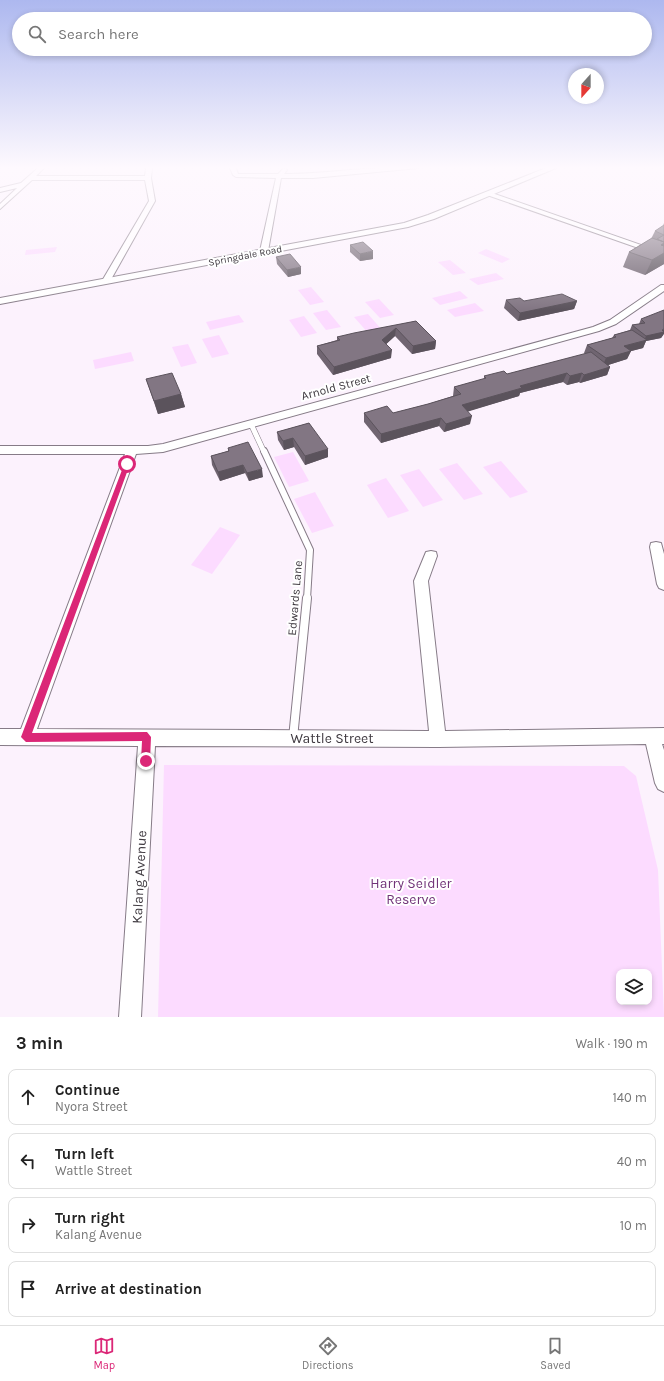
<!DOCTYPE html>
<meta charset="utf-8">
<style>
:root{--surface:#fff;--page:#f6f6f6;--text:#222;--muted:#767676;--line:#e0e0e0;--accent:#db2777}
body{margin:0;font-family:Karla,sans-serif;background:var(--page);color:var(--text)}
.controls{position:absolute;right:12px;bottom:12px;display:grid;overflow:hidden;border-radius:8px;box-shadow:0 2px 6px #0003}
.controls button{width:36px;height:36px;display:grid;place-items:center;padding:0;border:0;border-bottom:1px solid var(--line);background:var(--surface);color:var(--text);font:20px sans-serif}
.compass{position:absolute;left:568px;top:68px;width:36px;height:36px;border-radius:50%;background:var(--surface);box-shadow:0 2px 6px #0003;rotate:201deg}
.stop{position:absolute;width:12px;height:12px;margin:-9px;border:3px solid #db2777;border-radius:50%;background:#fff}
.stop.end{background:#db2777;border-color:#fff;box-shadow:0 1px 4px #0008}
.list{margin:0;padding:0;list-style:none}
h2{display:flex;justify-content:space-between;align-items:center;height:52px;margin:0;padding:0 16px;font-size:17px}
h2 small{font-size:13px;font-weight:400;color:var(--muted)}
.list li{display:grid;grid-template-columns:26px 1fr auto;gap:12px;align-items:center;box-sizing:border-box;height:56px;margin:0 8px 8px;padding:0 8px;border:1px solid var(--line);border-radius:8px}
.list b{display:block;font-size:15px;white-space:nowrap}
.list p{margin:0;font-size:13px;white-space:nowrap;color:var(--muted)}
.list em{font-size:13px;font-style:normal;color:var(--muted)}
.icon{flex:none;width:22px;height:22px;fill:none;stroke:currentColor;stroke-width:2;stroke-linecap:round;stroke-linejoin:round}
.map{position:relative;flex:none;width:664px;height:1017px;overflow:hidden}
.search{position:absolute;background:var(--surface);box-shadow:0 2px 6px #0003;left:12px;right:12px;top:12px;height:44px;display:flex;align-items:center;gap:10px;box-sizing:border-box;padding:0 14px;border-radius:22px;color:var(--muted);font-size:15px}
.sheet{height:308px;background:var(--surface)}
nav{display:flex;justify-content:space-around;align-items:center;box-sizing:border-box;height:56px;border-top:1px solid var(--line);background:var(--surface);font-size:11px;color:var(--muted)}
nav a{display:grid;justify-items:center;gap:2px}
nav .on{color:var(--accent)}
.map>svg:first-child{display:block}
</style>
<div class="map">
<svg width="664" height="1017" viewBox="0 0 664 1017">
<rect width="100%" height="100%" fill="#fcf2fd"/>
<path fill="#fcdbff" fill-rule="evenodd" d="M57,247L55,252L25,255L26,250Z
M486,249L510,259L502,263L478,253Z
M450,260L466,273L453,275L438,262Z
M496,273L504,279L478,285L469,279Z
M311,287L324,302L310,305L298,290Z
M460,291L468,298L440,305L432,298Z
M379,299L394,315L380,318L365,302Z
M475,303L484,311L455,317L447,310Z
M327,310L341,327L326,330L313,313Z
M368,314L383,331L369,334L354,317Z
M239,315L244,322L210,330L206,322Z
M304,316L317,333L301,337L289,320Z
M219,335L229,354L212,358L202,339Z
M188,344L197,363L181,367L172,347Z
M131,352L134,361L95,369L93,360Z
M293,452L309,481L289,487L274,457Z
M501,461L528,492L510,498L483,467Z
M457,463L483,494L464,500L439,469Z
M419,469L443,500L423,507L400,475Z
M386,478L409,511L388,518L367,485Z
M315,492L334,526L312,533L294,499Z
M220,527L240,535L212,574L191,565Z
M164,765L624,766L636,776L658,870L664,1017H158ZM619,972H649V1002H619Z"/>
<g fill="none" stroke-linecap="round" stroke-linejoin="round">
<defs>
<path id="lane-far2" d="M251,424L264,452"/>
<path id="lane-far1" d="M264,451L310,550L307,599"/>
<path id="lane" d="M293,738L307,598"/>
<path id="street" d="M38,168H44L36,176H145L146,168H152L151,178L155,201L109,283L102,281L149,201L145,180H32L0,209V204L17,188L0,192V188L21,183Z
M230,168H236L238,174H278L284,168L287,170L284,174C329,174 374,165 419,168L313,178H281L268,251L264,253L260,251L276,178L236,177L233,175Z
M489,192L664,253V257L487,195V193Z
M661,285H664V291L616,324L599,331L163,452L136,454L37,729L429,731L414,581L426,552L431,551L436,552L437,556L428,581L445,731L664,728V744H662L664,750V792L658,789L655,783L646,744L438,747L155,746L141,1017H119L138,746L0,745V729H21L125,454H0V446H148L163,444L593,327L610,320Z
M656,542L661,543L664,554V590L659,588L657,584L650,547L651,543Z"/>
<path id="secondary" d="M546,168H556L434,219L408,227L0,304V298L404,223L428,215Z"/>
</defs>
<use href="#lane-far2" stroke="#867b87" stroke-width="6"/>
<use href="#lane-far1" stroke="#867b87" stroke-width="8"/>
<use href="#lane" stroke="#867b87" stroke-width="10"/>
<use href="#street" stroke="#867b87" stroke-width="2"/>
<use href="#secondary" stroke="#867b87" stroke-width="2"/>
<use href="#lane-far2" stroke="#fff" stroke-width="5"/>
<use href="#lane-far1" stroke="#fff" stroke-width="6"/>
<use href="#lane" stroke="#fff" stroke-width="8"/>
<use href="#street" fill="#fff" fill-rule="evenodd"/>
<use href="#secondary" fill="#fff" fill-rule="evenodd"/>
</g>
<path fill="#706571" d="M664,223V264L645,275L623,267L629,252L651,239L655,231L663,226Z
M350,245L373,259L360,261L350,252Z
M276,257L301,274L288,277L277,264Z
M506,300L524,301H577L574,309L518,321L504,308Z
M641,319L663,335L661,338L646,341L643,348L631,351L627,359L608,365L610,367L607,375L580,383L579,382L567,385L563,382L520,393L519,396L468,411L470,424L444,432L439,426L381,443L364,422V413H393L428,404L453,396L454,387L484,379V376L507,374L585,354L584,353L587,345L612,338L614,335L630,330L632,325L639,324Z
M416,321L436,341L435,349L412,354L395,336L386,344L391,358L333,375L317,354V346L337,340V337Z
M146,379L181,394L185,407L158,414Z
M309,423L328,457L305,465L294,447L284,450L278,440L277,432Z
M228,448L263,477L249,481L245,473L220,481L212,465L211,456L228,451Z"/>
<path fill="#5b535c" d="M664,243V245L659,255L664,253V264L645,275L652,260L661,245Z
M373,251V259L360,261V254Z
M301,267V274L288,277L287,270Z
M577,301L574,309L518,321L520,313Z
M396,328L395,336L382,348V340Z
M664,329V334L661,338L646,341L643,348L620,354L624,346L644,341L646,336Z
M436,341L435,349L412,354L413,346Z
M392,350L391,358L333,375L334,367Z
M631,351L627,359L602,367L606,358Z
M610,367L607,375L580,383L584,375Z
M567,373L563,382L520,393L519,396L460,414L462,405L520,386Z
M582,373L579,382L567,385L570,376Z
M181,394L185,407L158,414L154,401Z
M472,416L470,424L444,432L446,424Z
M441,418L439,426L381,443V434Z
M293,438L294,447L284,450L283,441Z
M328,449V457L305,465V456Z
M243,465L245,473L220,481L218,472Z
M262,469L263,477L249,481L247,473Z"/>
<path fill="#827683" stroke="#5b535c" d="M664,225V235L655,231Z
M664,235V242L657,239Z
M652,238L664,242V243L661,245L664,246V253L652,260L629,252Z
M363,242L373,251L360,254L350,245Z
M290,254L301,267L287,270L276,257Z
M562,294L577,301L520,313L506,300L520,298L524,301Z
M664,310V329L662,330L664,332L646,336L632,325L645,323L641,319Z
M416,321L436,341L413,346L396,328L382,340L392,350L334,367L317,346L340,340L337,337L354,333Z
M632,330L647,340L624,346L631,351L606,358L587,345L616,337L614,335Z
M591,352L610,367L584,375L582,373L570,376L567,373L520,386L522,388L462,405L472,416L446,424L441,418L381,434L364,413L387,406L393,413L428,404L461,394L454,387L486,378L484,376L504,371L507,374Z
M172,373L181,394L154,401L146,379Z
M309,423L328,449L305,456L293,438L283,441L277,432Z
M248,442L262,469L247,473L243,465L218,472L211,456L229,451L228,448Z"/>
<linearGradient id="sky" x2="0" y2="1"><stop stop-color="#adb8ef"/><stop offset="0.54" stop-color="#fef9fe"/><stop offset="1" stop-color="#fef9fe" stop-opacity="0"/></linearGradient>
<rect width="664" height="310" fill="url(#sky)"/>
<path fill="#db2777" d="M125,462L130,464L32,733L147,732L151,737L150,761L146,766L141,761L142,741L26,742L21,737Z"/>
<g text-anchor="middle" stroke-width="4" stroke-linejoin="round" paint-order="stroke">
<g font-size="10" fill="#3f3a40" stroke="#fff">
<text transform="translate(245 255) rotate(-11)" y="4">Springdale Road</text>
</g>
<g font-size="12" fill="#3f3a40" stroke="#fff">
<text transform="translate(336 387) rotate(-15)" y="4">Arnold Street</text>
<text transform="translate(295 598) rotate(-85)" y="4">Edwards Lane</text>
</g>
<g font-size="14" fill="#3f3a40" stroke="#fff">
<text x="332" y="743">Wattle Street</text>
<text transform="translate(139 877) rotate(-87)" y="5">Kalang Avenue</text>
</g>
<g font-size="14" fill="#723479" stroke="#fff">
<text x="411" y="888">Harry Seidler<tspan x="411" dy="16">Reserve</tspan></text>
</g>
</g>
</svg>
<div class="controls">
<button><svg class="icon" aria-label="layers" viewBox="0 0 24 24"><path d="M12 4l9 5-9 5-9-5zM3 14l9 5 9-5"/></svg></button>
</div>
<svg class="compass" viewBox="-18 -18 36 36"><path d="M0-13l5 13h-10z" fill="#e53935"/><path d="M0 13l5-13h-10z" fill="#767676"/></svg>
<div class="stop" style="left:127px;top:464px"></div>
<div class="stop end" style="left:146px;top:761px"></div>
<div class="search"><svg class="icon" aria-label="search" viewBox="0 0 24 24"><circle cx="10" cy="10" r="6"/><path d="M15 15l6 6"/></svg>Search here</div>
</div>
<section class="sheet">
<h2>3 min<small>Walk · 190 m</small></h2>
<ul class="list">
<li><svg class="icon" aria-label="ahead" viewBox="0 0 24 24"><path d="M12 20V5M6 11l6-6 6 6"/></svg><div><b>Continue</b><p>Nyora Street</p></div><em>140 m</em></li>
<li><svg class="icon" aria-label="left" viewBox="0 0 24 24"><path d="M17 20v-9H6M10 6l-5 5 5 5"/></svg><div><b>Turn left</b><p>Wattle Street</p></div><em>40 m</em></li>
<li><svg class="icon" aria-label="right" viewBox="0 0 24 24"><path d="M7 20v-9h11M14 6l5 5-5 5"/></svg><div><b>Turn right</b><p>Kalang Avenue</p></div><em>10 m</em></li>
<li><svg class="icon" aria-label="arrive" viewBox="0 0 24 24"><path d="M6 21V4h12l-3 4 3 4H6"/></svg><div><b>Arrive at destination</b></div></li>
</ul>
</section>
<nav>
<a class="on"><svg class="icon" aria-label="map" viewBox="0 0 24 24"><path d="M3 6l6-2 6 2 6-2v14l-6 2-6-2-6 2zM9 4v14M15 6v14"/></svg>Map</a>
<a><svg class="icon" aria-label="directions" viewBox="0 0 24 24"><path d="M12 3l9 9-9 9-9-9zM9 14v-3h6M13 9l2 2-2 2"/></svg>Directions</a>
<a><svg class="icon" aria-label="saved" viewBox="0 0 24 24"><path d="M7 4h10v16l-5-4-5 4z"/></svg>Saved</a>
</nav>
